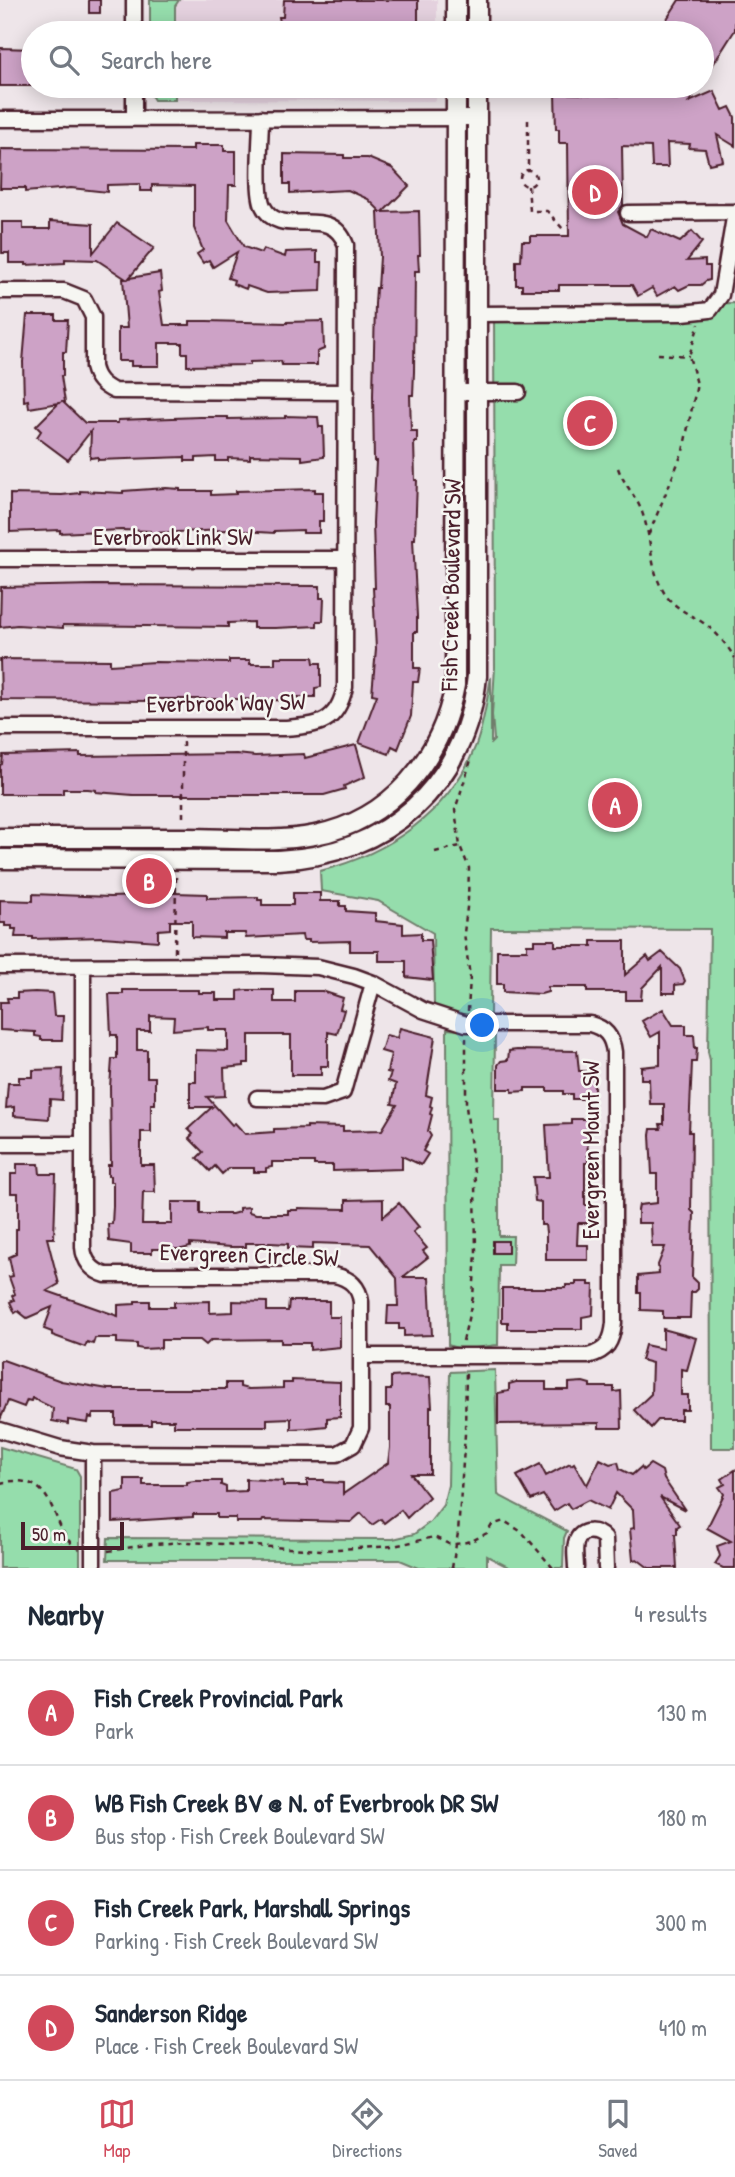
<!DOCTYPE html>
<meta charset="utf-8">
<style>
:root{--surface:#fff;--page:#f2f2f3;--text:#1f2937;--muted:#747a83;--line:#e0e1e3;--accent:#d1495b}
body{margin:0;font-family:"Patrick Hand",sans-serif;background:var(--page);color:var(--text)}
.scale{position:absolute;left:21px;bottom:18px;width:103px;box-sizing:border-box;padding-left:7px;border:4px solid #4a1f2b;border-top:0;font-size:19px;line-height:24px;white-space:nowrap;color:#4a1f2b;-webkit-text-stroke:5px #f6f6f2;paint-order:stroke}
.you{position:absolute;left:483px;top:1026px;width:24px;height:24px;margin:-18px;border:5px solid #fff;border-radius:50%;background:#1a73e8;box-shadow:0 0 0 10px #1a73e833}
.badge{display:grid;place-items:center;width:46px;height:46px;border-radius:50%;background:var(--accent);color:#fff;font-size:23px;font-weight:700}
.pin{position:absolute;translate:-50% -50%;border:4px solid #fff;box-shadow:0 2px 7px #0006}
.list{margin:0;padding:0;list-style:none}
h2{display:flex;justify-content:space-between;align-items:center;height:91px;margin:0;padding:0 28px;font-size:30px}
h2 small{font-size:23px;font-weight:400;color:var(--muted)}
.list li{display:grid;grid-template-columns:46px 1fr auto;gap:21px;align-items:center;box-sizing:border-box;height:105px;padding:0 28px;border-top:2px solid var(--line)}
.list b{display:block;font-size:26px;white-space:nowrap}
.list p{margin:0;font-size:23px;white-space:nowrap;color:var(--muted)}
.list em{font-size:23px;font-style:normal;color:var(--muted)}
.icon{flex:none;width:38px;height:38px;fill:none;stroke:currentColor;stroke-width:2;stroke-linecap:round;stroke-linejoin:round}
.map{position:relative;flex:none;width:735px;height:1568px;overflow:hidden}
.search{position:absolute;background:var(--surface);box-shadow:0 4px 18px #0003;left:21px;right:21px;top:21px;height:77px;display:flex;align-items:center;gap:18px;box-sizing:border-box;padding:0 24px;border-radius:38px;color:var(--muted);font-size:26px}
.sheet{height:511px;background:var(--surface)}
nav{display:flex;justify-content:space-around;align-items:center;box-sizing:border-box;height:98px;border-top:2px solid var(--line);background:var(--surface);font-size:19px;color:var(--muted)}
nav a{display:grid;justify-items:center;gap:4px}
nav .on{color:var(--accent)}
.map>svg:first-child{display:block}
</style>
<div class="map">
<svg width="735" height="1568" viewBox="0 0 735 1568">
<rect width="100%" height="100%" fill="#eee5e9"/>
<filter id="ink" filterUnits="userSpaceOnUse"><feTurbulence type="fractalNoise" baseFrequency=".0143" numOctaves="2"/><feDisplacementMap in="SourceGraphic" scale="14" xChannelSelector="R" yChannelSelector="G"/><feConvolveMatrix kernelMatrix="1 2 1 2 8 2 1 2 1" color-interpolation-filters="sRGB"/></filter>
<g filter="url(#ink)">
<path fill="#e4d1de" d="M179,0H437V33H175V6Z
M175,86H436V101L175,100Z"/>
<path fill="#95ddac" stroke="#707e6c" stroke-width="2" d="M150,0H179L175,6V33H150Z
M149,86H175V100H154L149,92Z
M735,303V1448H711L710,1060L708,1052L710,929L491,928L490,1014H458L434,1007L433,933L378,901L321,891L320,871C388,854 450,812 476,745C484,723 487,700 491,677V743L494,740L492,715L495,667L494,306Z
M447,1029L495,1033L494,1120H499V1236H513L512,1265H499L498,1345C480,1346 465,1353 448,1345Z
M495,1370L498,1495L567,1531L564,1538L563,1568H510L487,1556V1568H419L400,1560H107L108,1538L393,1539L414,1534L430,1522L443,1505L448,1485L450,1372Z
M0,1447L76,1469L80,1476V1568H0Z"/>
<path fill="#cda2c6" stroke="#4a1f2b" stroke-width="2" d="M89,0H100V13H89Z
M284,0H418V33H282L279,17H283Z
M679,0H735V30L702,82V33H658Z
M0,48L33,49V86H0Z
M636,86H699L689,102L714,91L723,110L730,107L735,117V146L717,135L723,161L709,164L705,149L689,148L690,144L667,143L668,167H652L651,147L622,146L623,205L618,212L623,224L647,237L651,229L680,242L692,231L702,242L687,261L705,260V266H710V280L706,281L701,285H689L679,290L675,286L657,296L652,288L638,296L632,285H559V290H522V285H516V261H521L522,241H530V236H569L568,143H559V129H556L555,93L629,96Z
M193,145H224V151H236V185H229L228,220L244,247L261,253L263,249L285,257L286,252L317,251V262H322L321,291L267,293L247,286L246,289L233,284L234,280L228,278L237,252L213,267L209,260L203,263L197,254L203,250L194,228V186L152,185V191H140V184L107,185V192L71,188L25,192V188H0L1,149L193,150Z
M284,154L344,155V158H368L392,168L409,186L383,212L419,211L420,255H418L419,271H415L414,372L413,395H410L411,431H417V442H414L415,480H417L415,539H413L417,616V632H414V668H420L418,682H413L411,716L398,749L392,746L389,754L359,743L377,695L372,694L376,649L373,588H375L373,523L376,461H374L373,396L375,304L376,288H378L380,257L378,212H381L368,199L348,190L290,193V184H284Z
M50,221L93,224V253L117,223L154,248L129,278L160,273L162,291L159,292L164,325H190V321H207L287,323V322L323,321L324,349L317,352V365H282L281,361L250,362V365L187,366V353H182V343H159V366H131V361H118V328H127L123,279H126L97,260L65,259V263L26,265V263H9V253H2V222H23V229H50Z
M27,315H56V320H68L66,352H63V376H61L65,402H63L85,423H118V420L200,417H228V419L285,418V416L318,417L319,427H323L324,457L302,460V456L250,455V459L228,458V461H216V457L196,458V461H185V457L98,460V457L90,458L91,431L68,460L37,437L41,431L36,426L59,403L29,408L28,400L24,401L23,362Z
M166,488L180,489V491H211V495L236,494V491L315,489V492H323V521H319V533H303V530L274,531V533L228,530L150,533V531L121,530L60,533V530L10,532V494L62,495L80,493V491L123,493V491Z
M95,585L320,586V598H324L323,621H317V626L275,628H253V622L228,623V627L63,625V628L17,625L0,627L1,587Z
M275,657H313L314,663H321V687L315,688V697H297V701L235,699H156V701L1,700L0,659L110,660V665L155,662L229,663V660H250V664H275Z
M356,745L365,777L344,786L345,789L324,795H133L96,792V790L88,789H63V794H0V765L2,764L3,755L80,753V756L237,754L255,756L304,754L305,758Z
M142,892L207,894V898L258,897V900H262V905H293V893H320V901H340V906H346V911L375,913V921L403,924V934L421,933V940H430L433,980L406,977V961H379V951H350V941L309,942V940H303L302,935L246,938L245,933H224V938L192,937V921H170V929L158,930V941L102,937L33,939V937H15L16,929H12V926H5V923H0V900L33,901V894L110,897L140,896Z
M534,940H555V946H592V941H625V975L647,956L650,961L662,952L680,969L685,981L683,984L675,985V993H662V967L642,988L641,1000H626V992H587V987H548V992L541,994L503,992V984H497V950H527V944H534Z
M123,990H199V993H216V1000H238V991L245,990H274V1002H295V991H322L343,998L340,1009L344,1010L337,1034L328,1032V1066H321V1075H291V1035H249V1063H244V1066L224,1068L225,1096L207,1097L232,1125L235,1123L245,1134L274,1132V1129L307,1128V1126L343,1127V1131L382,1130L397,1105L392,1104L396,1084L388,1081L391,1073L387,1072L391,1054L381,1051L386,1035L397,1038L400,1028L435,1037L426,1095L432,1097L430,1106L432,1107L430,1114L432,1115L428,1131L431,1136L423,1151L428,1154L421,1165L402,1156V1169L333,1171V1165H314V1162H272V1167L266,1168V1172H254V1168H229L222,1174L215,1166L210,1171L197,1158L203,1152L189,1138L193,1134L188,1129L212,1107H190V1082H196V1050L228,1051V1030H208V1027L173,1030L174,1017L150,1016V1031H137V1050H147V1077H155V1104H151V1132H141V1165H154L155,1192H143L142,1224H172V1202H200V1214H232L239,1212V1208L249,1207V1212L256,1214H288V1210H298V1208L346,1209V1200L383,1199V1217L399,1203L419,1227L413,1232L427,1248L423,1251L428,1257L403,1277H429L432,1335L404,1336V1329H399V1324H387L388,1306H398L397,1278L370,1245L313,1243V1249L288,1248V1244L270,1243H246V1247H231L190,1244V1247L182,1249H152V1253H131V1244L109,1241L108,1224H112L113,1206V1182H110V1176H108V1165H111L110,1087L112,1059H117V1035H111L109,994H123Z
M35,992L52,993L54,1016H63L62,1040H41V1037L35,1036V1032L0,1030V1002H8L7,998H17V993Z
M663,1009L673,1025H686V1035H694L695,1048H697L696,1062H692L689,1132H692L691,1210L694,1213L692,1277L698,1283V1289L695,1292H691L690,1318H663V1311L641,1310V1293H638V1276L659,1274L658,1265L665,1247H652L651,1223H638V1210L639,1205L657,1203V1174H652L650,1135L651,1129H661L660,1124H664V1104H650L649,1079H641V1067L660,1065V1032L651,1037L642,1021Z
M517,1050L577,1051L579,1071H594V1094H584V1099H572V1094H563V1091H547V1088H525V1091L512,1092V1089H498V1065L501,1061L508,1060L509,1051Z
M63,1069L62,1100L50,1099L49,1119L14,1116V1107L6,1108L8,1083H19V1077H33V1070Z
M571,1119H587L588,1163H585V1205H588V1223H578L577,1245H588V1260H546V1232L545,1225H541V1202L535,1201L533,1177H549L546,1125L571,1124Z
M17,1164H39L40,1174H56L54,1238H47L59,1284L47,1291L118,1316V1305L135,1304V1301H150V1307H174V1302L210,1301V1313L233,1312V1301L267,1302V1311H288L289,1301H329V1317H340V1347L310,1350V1343H281V1339L211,1340L206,1345L200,1340H161V1348L143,1349L137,1348V1344L117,1343V1338H95L93,1344L87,1342L85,1347L52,1335V1332L44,1329L52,1307L27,1318L18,1311L15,1313L10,1302L14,1300L12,1296L15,1294L9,1277L13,1276L9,1257L16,1254V1229H18V1193H11V1174H17Z
M493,1241H508V1253H493Z
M576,1282H589V1285H594L593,1315L582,1317V1329H508V1322H502V1288H566V1285H576Z
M663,1329L696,1338L687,1370L681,1369V1395H688V1410H681V1420H658L651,1428L634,1410L651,1394L652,1363L641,1360L645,1345L663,1349Z
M3,1360L61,1381L108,1389H226V1383H240V1387L248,1389L283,1388V1383H292V1380L340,1382V1417L327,1418V1426L307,1428L291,1429V1418L267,1419V1426H174V1420H151V1425H116V1414H93L92,1418L89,1417L88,1423L68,1420V1424L52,1421L53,1408L32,1398L31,1401L27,1400L24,1407L8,1401L0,1420V1361Z
M406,1376L430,1377L432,1407H430V1474H411L429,1497L407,1518L401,1510L384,1523L381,1519L372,1525L361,1513L351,1522L263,1520L262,1522H236V1518H217V1514H193V1517L113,1522V1493L125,1491V1479H143V1485H187V1482L194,1481H221V1485L226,1487V1492L246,1491V1479L283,1481V1486H307V1480H324V1482L343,1483V1494L388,1463L390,1448V1407H386V1390H391V1377Z
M516,1382H546V1390H569V1383L583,1382L590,1384V1387H614V1392L621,1391L622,1428H599V1423L498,1424V1393L509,1391V1384Z
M600,1459L610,1464L618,1462L620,1469L632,1475L641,1467L643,1470L650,1464L662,1471L664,1479L685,1510L660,1497L680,1525L677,1527V1534H675L677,1568H649L637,1559L633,1560L630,1529L634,1528L633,1510L616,1493L608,1510L588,1500L571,1509L567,1503L554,1511L543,1495L531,1500L517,1476L540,1464L546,1476L570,1463L571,1465L574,1463L587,1485Z
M735,1470V1568H723L715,1564L720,1556L717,1546L731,1541L707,1528L724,1494L719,1487L725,1484L722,1479Z"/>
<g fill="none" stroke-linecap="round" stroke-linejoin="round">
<defs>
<path id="minor" d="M134,33V0
M134,118V86
M0,119L477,118
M628,213L735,212
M0,291H64L84,299L93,317V367C96,379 102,385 114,391L347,392
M477,314L683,313L710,310L721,295L735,212
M456,392H518
M0,559H346
M0,728H285C319,725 337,724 345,687L346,245C330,201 280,242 263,206C256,191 261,138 261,118
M0,966L261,965L318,967L354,976L373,983L423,1010L466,1024H590C605,1028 612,1036 614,1052V1323C612,1342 607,1351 588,1356H361
M257,1098L323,1099L343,1092L373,983
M0,1144H83
M0,1430L60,1448L93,1453L337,1454L353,1445L361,1428V1302C359,1286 349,1278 334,1275H106C92,1271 84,1261 83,1247V966
M93,1453V1568
M576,1568C576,1560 574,1550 576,1543C580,1527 597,1530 605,1539L606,1568"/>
<path id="major" d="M456,0V33
M477,33V0
M0,838C62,838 125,838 187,838C229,838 274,843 315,835C391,820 441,759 455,685L456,86
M0,859L278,860C387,855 466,786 477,676V86"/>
</defs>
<use href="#minor" stroke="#4a1f2b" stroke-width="19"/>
<use href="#major" stroke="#4a1f2b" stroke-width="23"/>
<path stroke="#4a1f2b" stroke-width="2.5" stroke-dasharray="5 5" stroke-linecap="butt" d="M528,120V170
M520 178a8 8 0 1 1 16 0a8 8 0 1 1-16 0Z
M528,186L530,211H547L563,229
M658,354L689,356
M618,468C624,485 638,498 643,515C653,543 649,572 667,597C677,609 689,614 702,622C716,631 726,644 735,658
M649,534L683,451L697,384L689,356L699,324
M183,742V822
M435,852L460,846
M175,952L176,874
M468,1011L470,977L464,933L468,899L469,868L460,846L455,810L472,757
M463,1341L473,1297L476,1253L475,1181L466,1106V1038
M0,1483C63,1469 47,1535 80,1549
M108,1551L152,1544L188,1542L321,1550L394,1546L434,1537L449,1544H456L472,1541L487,1533L492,1525L504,1521L522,1532L553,1568
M452,1568L458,1533L465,1434L466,1369"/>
<use href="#minor" stroke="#f6f6f2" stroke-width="14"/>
<use href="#major" stroke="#f6f6f2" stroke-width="18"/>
</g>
</g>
<g text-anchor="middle" stroke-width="5" stroke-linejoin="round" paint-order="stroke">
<g font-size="24" fill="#4a1f2b" stroke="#f6f6f2">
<text x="173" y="545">Everbrook Link SW</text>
<text transform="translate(451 585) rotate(-89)" y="8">Fish Creek Boulevard SW</text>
<text transform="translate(226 703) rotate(-1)" y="8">Everbrook Way SW</text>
<text transform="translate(591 1150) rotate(-90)" y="8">Evergreen Mount SW</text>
<text transform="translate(249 1255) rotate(2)" y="8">Evergreen Circle SW</text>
</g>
</g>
</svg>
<div class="scale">50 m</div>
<div class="you"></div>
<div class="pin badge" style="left:615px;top:805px">A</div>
<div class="pin badge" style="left:149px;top:881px">B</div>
<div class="pin badge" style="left:590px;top:423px">C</div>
<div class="pin badge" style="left:595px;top:192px">D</div>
<div class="search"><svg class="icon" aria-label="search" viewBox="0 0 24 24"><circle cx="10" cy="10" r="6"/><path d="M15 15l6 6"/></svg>Search here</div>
</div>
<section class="sheet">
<h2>Nearby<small>4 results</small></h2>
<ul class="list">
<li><span class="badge">A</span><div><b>Fish Creek Provincial Park</b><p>Park</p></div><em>130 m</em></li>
<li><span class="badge">B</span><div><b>WB Fish Creek BV @ N. of Everbrook DR SW</b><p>Bus stop · Fish Creek Boulevard SW</p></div><em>180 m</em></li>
<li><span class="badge">C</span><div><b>Fish Creek Park, Marshall Springs</b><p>Parking · Fish Creek Boulevard SW</p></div><em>300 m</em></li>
<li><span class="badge">D</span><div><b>Sanderson Ridge</b><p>Place · Fish Creek Boulevard SW</p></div><em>410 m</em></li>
</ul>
</section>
<nav>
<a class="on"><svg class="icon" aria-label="map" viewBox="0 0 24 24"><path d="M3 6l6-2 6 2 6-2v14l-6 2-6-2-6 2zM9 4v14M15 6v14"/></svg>Map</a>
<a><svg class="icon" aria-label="directions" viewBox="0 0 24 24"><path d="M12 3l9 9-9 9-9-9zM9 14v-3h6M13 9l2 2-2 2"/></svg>Directions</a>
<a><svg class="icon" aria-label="saved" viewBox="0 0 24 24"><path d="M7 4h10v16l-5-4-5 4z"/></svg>Saved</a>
</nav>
